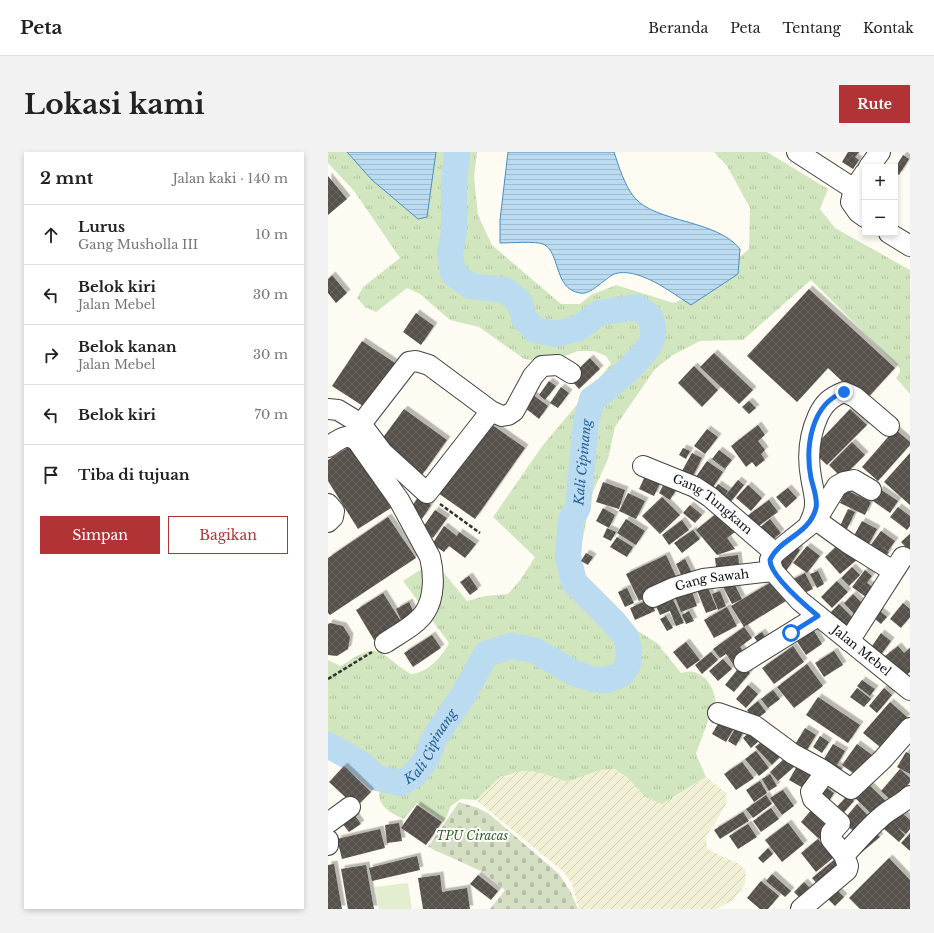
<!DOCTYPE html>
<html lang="id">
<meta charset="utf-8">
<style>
:root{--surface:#fff;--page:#f2f2f2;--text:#222;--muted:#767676;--line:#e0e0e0;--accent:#b23335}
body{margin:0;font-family:"Libre Baskerville",serif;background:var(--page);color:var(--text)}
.controls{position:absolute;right:12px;top:12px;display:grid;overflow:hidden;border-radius:0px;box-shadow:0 2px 6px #0003}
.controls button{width:36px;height:36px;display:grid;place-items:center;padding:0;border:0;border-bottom:1px solid var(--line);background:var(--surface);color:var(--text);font:20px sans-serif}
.stop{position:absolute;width:12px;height:12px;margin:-9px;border:3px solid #1a73e8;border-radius:50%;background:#fff}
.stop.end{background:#1a73e8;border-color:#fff;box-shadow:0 1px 4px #0008}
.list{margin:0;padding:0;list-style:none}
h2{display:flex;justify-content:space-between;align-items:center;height:52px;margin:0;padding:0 16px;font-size:17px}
h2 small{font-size:13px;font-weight:400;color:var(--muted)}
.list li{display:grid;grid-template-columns:26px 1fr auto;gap:12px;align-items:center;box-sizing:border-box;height:60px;padding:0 16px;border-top:1px solid var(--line)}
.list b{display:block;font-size:15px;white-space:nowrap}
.list p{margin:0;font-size:13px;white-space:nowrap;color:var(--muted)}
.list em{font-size:13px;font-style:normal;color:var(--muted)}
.actions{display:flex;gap:8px;padding:12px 16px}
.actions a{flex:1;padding:9px 0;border:1px solid var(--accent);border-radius:0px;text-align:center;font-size:14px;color:var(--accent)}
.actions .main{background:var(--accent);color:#fff}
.icon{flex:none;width:22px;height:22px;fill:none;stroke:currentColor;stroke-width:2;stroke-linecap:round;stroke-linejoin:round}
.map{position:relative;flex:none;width:582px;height:757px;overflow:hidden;border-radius:0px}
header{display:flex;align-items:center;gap:24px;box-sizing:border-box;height:56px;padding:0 20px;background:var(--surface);border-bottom:1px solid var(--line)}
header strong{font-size:19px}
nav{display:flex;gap:22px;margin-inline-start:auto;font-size:14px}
.intro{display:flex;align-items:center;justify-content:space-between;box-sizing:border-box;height:96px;padding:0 24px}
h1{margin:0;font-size:28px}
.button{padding:10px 18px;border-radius:0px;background:var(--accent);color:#fff;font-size:14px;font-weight:700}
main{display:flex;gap:24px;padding:0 24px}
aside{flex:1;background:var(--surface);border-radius:0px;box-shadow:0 2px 6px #0003}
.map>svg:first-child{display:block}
</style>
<header>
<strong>Peta</strong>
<nav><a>Beranda</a><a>Peta</a><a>Tentang</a><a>Kontak</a></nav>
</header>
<div class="intro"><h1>Lokasi kami</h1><a class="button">Rute</a></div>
<main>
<aside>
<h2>2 mnt<small>Jalan kaki · 140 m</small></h2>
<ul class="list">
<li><svg class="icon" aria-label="ahead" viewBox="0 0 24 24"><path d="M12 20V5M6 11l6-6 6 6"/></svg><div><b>Lurus</b><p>Gang Musholla III</p></div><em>10 m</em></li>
<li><svg class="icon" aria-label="left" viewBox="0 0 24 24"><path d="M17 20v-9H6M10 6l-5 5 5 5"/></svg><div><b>Belok kiri</b><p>Jalan Mebel</p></div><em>30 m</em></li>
<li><svg class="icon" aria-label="right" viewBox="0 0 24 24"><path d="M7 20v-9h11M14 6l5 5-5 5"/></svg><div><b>Belok kanan</b><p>Jalan Mebel</p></div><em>30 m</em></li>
<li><svg class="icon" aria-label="left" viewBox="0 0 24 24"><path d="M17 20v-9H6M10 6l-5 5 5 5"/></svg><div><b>Belok kiri</b></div><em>70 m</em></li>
<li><svg class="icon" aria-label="arrive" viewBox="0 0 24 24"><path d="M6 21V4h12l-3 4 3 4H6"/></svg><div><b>Tiba di tujuan</b></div></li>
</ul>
<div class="actions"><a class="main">Simpan</a><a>Bagikan</a></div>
</aside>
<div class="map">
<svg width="582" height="757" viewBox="0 0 582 757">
<defs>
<pattern id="farmland-furrows" width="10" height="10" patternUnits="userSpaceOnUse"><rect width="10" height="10" fill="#f2f0d4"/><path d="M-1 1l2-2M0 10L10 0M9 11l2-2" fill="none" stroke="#cecdb5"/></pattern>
<pattern id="grass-tufts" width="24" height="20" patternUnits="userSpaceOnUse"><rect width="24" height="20" fill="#d1e6be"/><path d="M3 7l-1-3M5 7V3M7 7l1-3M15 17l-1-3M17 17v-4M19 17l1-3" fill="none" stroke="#b2c4a2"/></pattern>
<pattern id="cemetery-stones" width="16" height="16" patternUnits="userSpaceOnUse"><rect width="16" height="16" fill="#d5dfc4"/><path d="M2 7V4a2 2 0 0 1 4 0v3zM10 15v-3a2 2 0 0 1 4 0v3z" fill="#b6bea7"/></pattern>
<pattern id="water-rules" width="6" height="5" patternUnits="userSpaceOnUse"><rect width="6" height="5" fill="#bbdbf1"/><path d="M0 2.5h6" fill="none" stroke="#a0bbcd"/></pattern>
<pattern id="building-cross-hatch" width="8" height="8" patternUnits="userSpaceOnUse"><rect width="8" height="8" fill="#57514c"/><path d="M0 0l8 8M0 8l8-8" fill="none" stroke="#6a6561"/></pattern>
<filter id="shadow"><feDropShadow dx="3.5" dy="-3.5" stdDeviation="0" flood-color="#0004"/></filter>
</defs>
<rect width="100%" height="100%" fill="#fefcf2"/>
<path fill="url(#farmland-furrows)" d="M287,617L300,626L316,644L345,646L378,625L397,640L399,650L391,665L378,684L379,697L411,712L418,719L417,732L405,748L388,757H251L244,732L236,720L148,648L173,623L178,625L189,620L209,619L239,630L272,618Z"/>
<path fill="url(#grass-tufts)" d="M0,0H149L146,25L150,63L164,93L233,152H252L263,143L288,133L346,151L372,139L421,97L422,56L399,14L386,0H439L500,37L492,57L507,76L582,118V242L568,226L572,220V216L483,128L415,188L372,189L345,203L327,217L287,275L280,307L263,344L250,412L261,432L277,446L302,474L329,491L353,521C357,520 363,519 366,520C379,524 387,537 387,550L368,602L378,625L334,652L316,644L300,626L287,617L272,618L239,630C222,624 208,617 190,620C183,621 180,625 173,624L148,648L133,647L123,654L116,670L89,651L76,667C62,661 47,653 52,635L0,585V508L13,514C53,486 49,501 83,522C99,521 114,505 121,491L75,429L106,409L139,449L157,444L180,442L193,427L207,405L165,365L215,293L283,212L278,204L266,199H250L219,211L196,207L151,175L122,168L92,142L79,136L48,160L37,155L29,146L35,135L72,106L26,39L0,11Z"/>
<path fill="url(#cemetery-stones)" d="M131,650L150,656L161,662L231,722L242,739L250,757H162L177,738L155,720L100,695Z"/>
<path fill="#e2eecf" d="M80,731L84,757H51L47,735Z"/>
<path fill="url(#water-rules)" stroke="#498dc1" d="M19,0H108L99,65L90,67L44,28Z
M180,0H286C291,15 296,32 306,45C327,71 388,67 412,97L410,122L363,153C344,141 310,114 286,122C282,124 279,127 276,129C269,134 260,143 252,141C225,137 233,100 215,92C207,89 183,91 172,91V68Z"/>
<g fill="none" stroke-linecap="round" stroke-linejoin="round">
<path stroke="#bbdbf1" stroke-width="26" id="s1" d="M0,593L32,611L49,626L73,631L87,622L99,606L106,587L136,542L158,502L183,494L206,498L246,521L264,527L279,528L294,522L300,513L301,498L298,485L285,469L246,430L240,404L243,368L250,355L258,270L264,247C277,239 323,201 325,185C326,179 324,172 323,166L309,155L271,161L249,177L227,182L207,178L196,166L191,149L177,138L142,134L125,121L122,101L126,80V31L129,0"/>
</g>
<path fill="url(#building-cross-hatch)" filter="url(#shadow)" d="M520,0H531L527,5L531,8L525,17L514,10Z
M575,3L581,7L571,23L567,20V16Z
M0,24L19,47L0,63Z
M4,123L19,141L8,151L0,141V127Z
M481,137L567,216L536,250L500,216L469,250L419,204Z
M88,161L106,174L93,193L75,180Z
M34,189L67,211L38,256L4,234Z
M386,201L425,238L411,252L372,215Z
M262,206L272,217L251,237L241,226Z
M366,214L390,238L374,255L350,231Z
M221,229L228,234L217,248L211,243Z
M233,235L241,241L230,256L222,251Z
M201,240L220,254L211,267L192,252Z
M421,249L428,256L421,262L414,255Z
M76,257L119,288L94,323L51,291Z
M522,257L539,273L499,313L483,298Z
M160,270L197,296L147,367L110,341Z
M430,273L437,283L430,289L437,298L433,302L437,308L428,315L424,310L418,315L403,294Z
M379,277L390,285L377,302L366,294Z
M567,277L582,290V293L550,329L534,315Z
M524,290L537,303L514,326L501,313Z
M24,293L63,356L30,377L0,329V308Z
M355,296L362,299L358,307L351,303Z
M391,298L404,308L397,317L384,307Z
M364,301L374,306L361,332L350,326Z
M582,301V353L556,330Z
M379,309L395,320L381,341L365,329Z
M319,320L334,327L326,344L311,337Z
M338,328L350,335L342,348L331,341Z
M410,328L416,333L401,352L384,341L390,332L400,339L396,345Z
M275,330L297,338L291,357L268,350Z
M420,333L434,346L423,359L408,346Z
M460,336L469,346L458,356L448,345Z
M552,337L570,349L562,361L545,349Z
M518,338L543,350L537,363L512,351Z
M300,341L317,349L308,367L291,359Z
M91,344L103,353L94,367L81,358Z
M334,345L352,363L332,382L314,364Z
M441,348L450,360L428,376L419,364Z
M362,353L374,363L367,371L355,361Z
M570,355L582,364V374L579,378L562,365Z
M275,356L287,363L281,376L268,369Z
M394,357L411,377L399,386L407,397L389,403L368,378Z
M520,357L527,360L519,377L512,374Z
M107,358L119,366L105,386L93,378Z
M60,365L88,406L2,463L0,461V406Z
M298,367L317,379L308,393L289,381Z
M442,367L453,381L442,390L431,376Z
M354,368L361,378L341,393L334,383Z
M534,369L549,377L537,399L522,391Z
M116,374L129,384L131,380L148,392L137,406L121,394L116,400L104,392Z
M279,376L288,380L283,389L275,385Z
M365,378L372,387L354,401L346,391Z
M553,379L567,389L560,399L550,392L561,400L554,409L539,398Z
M582,382V400L573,390Z
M289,385L305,395L299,405L282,395Z
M514,389L530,407L512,422L497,405Z
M463,390L472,398L458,419L449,413Z
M479,394L492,404L479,421L465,411Z
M258,401L265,405L260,413L253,409Z
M338,403L351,431L311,449L298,422Z
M410,403L412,420L389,423L387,406Z
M357,407L367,427L357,431L348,412Z
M524,415L532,423L521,434L513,426Z
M537,418L544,424L539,431L549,438L542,448L524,435Z
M490,419L496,432L489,436L482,422Z
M477,421L485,437L470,444L462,429Z
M141,424L150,437L142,443L132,430Z
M402,424L414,447L404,452L392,429Z
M377,429L389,457L378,461L367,433Z
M445,429L458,449L416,475L403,454Z
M509,429L520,440L504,456L493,445Z
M362,434L369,454L353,460L345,440Z
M299,436L306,451L297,455L290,440Z
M392,439L398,454L390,458L384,442Z
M55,441L74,471L46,488L28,458Z
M525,442L538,455L528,464L516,451Z
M343,443L356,471L348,474L342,459L332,463L326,450Z
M322,447L327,459L307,468L302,456Z
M81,450L86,461L73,468L68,457Z
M575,451L582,457V465L573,476L562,467Z
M511,452L529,470L516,483L498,465Z
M399,455L409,474L386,486L376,468Z
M547,455L559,465L553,472L541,462Z
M361,459L366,469L358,472L354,463Z
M338,464L345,476L339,479L332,467Z
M2,471L15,474L22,485L20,497L9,504L0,503V472Z
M483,474L494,492L478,503L466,485Z
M416,475L424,486L412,495L418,503L405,512L398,502L392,506L385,497Z
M434,480L441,490L433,495L426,485Z
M553,481L563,489L552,504L542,497Z
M104,483L113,496L85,515L76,501Z
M358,490L372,508L359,517L345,500Z
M465,494L476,510L446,532L434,516Z
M570,494L576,501L582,496V520L575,526L557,504Z
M506,499L515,513L496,525L487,511Z
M383,500L390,508L374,522L367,513Z
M395,507L404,517L390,529L381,519Z
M479,512L495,534L466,556L449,535Z
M413,513L422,521L406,540L397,533Z
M534,528L547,537L542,544L529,534Z
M420,533L430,542L418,556L408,547Z
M529,536L543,547L536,555L522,545Z
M556,536L564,543L549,561L541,554Z
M445,538L452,547L440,556L433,547Z
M490,545L532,573L520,591L478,563Z
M430,549L438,560L427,568L419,558Z
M562,550L579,565L552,595L535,581Z
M391,570L405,578L398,590L384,582Z
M408,575L416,579L408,594L400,589Z
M477,576L488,583L477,601L466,594Z
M424,578L432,588L423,596L415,586Z
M492,584L501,590L494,601L485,595Z
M437,587L453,604L444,613L427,595Z
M505,592L517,599L509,613L514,616L510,622L493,612Z
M529,592L544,603L529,624L514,613Z
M428,599L441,616L431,624L417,607Z
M578,600L582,602V622L569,615Z
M457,606L466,615L450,629L442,620Z
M414,610L426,626L408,638L396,622Z
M16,614L43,640L28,655L1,630Z
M469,614L485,624L477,637L461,628Z
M572,617L582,626V630L565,650L553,639Z
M442,622L449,634L441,639L434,627Z
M432,629L439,641L426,650L418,638Z
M538,630L562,653L549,667L525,644Z
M498,635L506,641L499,652L491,646Z
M455,638L466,654L454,663L442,646Z
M438,643L444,652L425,666L418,657Z
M520,643L526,649L511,666L505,659Z
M529,652L546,670L532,684L514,670Z
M89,653L114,670L98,693L73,676Z
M443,656L451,667L433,680L425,669Z
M485,656L504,673L491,687L473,670Z
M23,658L33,672L21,680L11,667Z
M571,658L582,668V677L578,682L569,675L577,683L571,690L556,677L555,678L548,672L555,665L562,671V669Z
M415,660L421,669L392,687L386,678Z
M71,671L74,689L59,691L57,673Z
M460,671L476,692L454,710L437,688Z
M420,672L429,685L410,697L401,684Z
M52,677L57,696L14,707L9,687Z
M547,680L552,685L528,705L524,699Z
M582,681V699L573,691Z
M490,687L505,706L488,720L473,701Z
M440,696L445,702L435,711L430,706Z
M89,704L92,718L44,729L41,716Z
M561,706L582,728V757H532L521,746Z
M506,708L513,716L492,735L484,726Z
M6,712L14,757H0V713Z
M38,713L46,757H20L13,717Z
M444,722L463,739L457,745L438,729Z
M112,723L114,740L139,736L142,757H95L90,726Z
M150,723L170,739L163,748L142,732Z
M433,729L451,744L440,757H432L419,746Z
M476,730L486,740L476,750L466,740Z
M503,732L516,745L507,754L494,741Z"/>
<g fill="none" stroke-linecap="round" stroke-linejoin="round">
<defs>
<g id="minor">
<path d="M469,0L526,37"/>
<path d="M541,15L552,0"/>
<path d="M537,21L526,37L523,50L530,60L537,65"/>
<path d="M561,81L582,94"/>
<path d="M0,257L10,258L33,272"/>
<path d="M163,259L99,341L55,301L33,272L81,210L88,209L101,213L163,259L174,264L180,263L186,259L205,224L214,214L230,213L243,221"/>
<path d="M0,295C10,288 20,279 30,290L71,348L102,405C106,421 107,445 97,460C89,473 70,482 57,491"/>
<path id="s2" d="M315,314L367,335L382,345L447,401"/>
<path id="s3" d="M543,338L526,328L516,330L509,334L488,368L447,401L442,408L445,419L472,449L582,538"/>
<path d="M0,352L6,359L5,365L0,370"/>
<path d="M488,368L520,391L565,419"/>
<path d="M482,370C491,352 486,344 483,325C479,303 481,284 490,264C496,251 503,245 516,240L527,245L561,274"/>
<path id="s4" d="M325,445L345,436L375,427L445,419"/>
<path d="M521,489L575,405"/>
<path d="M416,510L490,464"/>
<path d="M390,561L427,574L465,602L493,617L523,637L555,607L582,576"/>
<path d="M497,621L483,640L485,647L512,671L503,681V687L516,703"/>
<path d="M0,671L22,655"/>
<path d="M0,688V693"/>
<path d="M473,757L519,718L520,714L516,703C528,691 539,677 552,666C561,657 573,653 582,644"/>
</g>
</defs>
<use href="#minor" stroke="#424242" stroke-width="22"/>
<path stroke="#313131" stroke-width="2.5" stroke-dasharray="4 2" stroke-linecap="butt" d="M112,352L152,381
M0,527L44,500"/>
<use href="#minor" stroke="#fff" stroke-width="20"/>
</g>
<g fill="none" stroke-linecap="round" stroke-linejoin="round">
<path stroke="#1a73e8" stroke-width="5" d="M463,481L490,464C478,454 442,424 442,408C452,386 481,383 488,356C490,347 485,335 483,326C477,295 483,252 516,240"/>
</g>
<g text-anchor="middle" stroke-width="4" stroke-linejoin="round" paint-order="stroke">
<g font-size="12" fill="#0f0f0f" stroke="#fff">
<text dy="4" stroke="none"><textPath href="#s2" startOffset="80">Gang Tungkam</textPath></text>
<text dy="4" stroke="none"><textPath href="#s4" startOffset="62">Gang Sawah</textPath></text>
<text dy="4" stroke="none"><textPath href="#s3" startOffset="270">Jalan Mebel</textPath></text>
</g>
<g font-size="12" font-style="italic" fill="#2f6125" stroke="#fff">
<text x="144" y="688">TPU Ciracas</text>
</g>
<g font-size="13" font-style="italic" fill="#236096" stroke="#fff">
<text dy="5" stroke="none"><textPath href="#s1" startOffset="624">Kali Cipinang</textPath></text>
<text dy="5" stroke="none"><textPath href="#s1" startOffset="132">Kali Cipinang</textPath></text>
</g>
</g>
</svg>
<div class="controls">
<button>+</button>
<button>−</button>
</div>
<div class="stop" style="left:463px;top:481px"></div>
<div class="stop end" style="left:516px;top:240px"></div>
</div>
</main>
